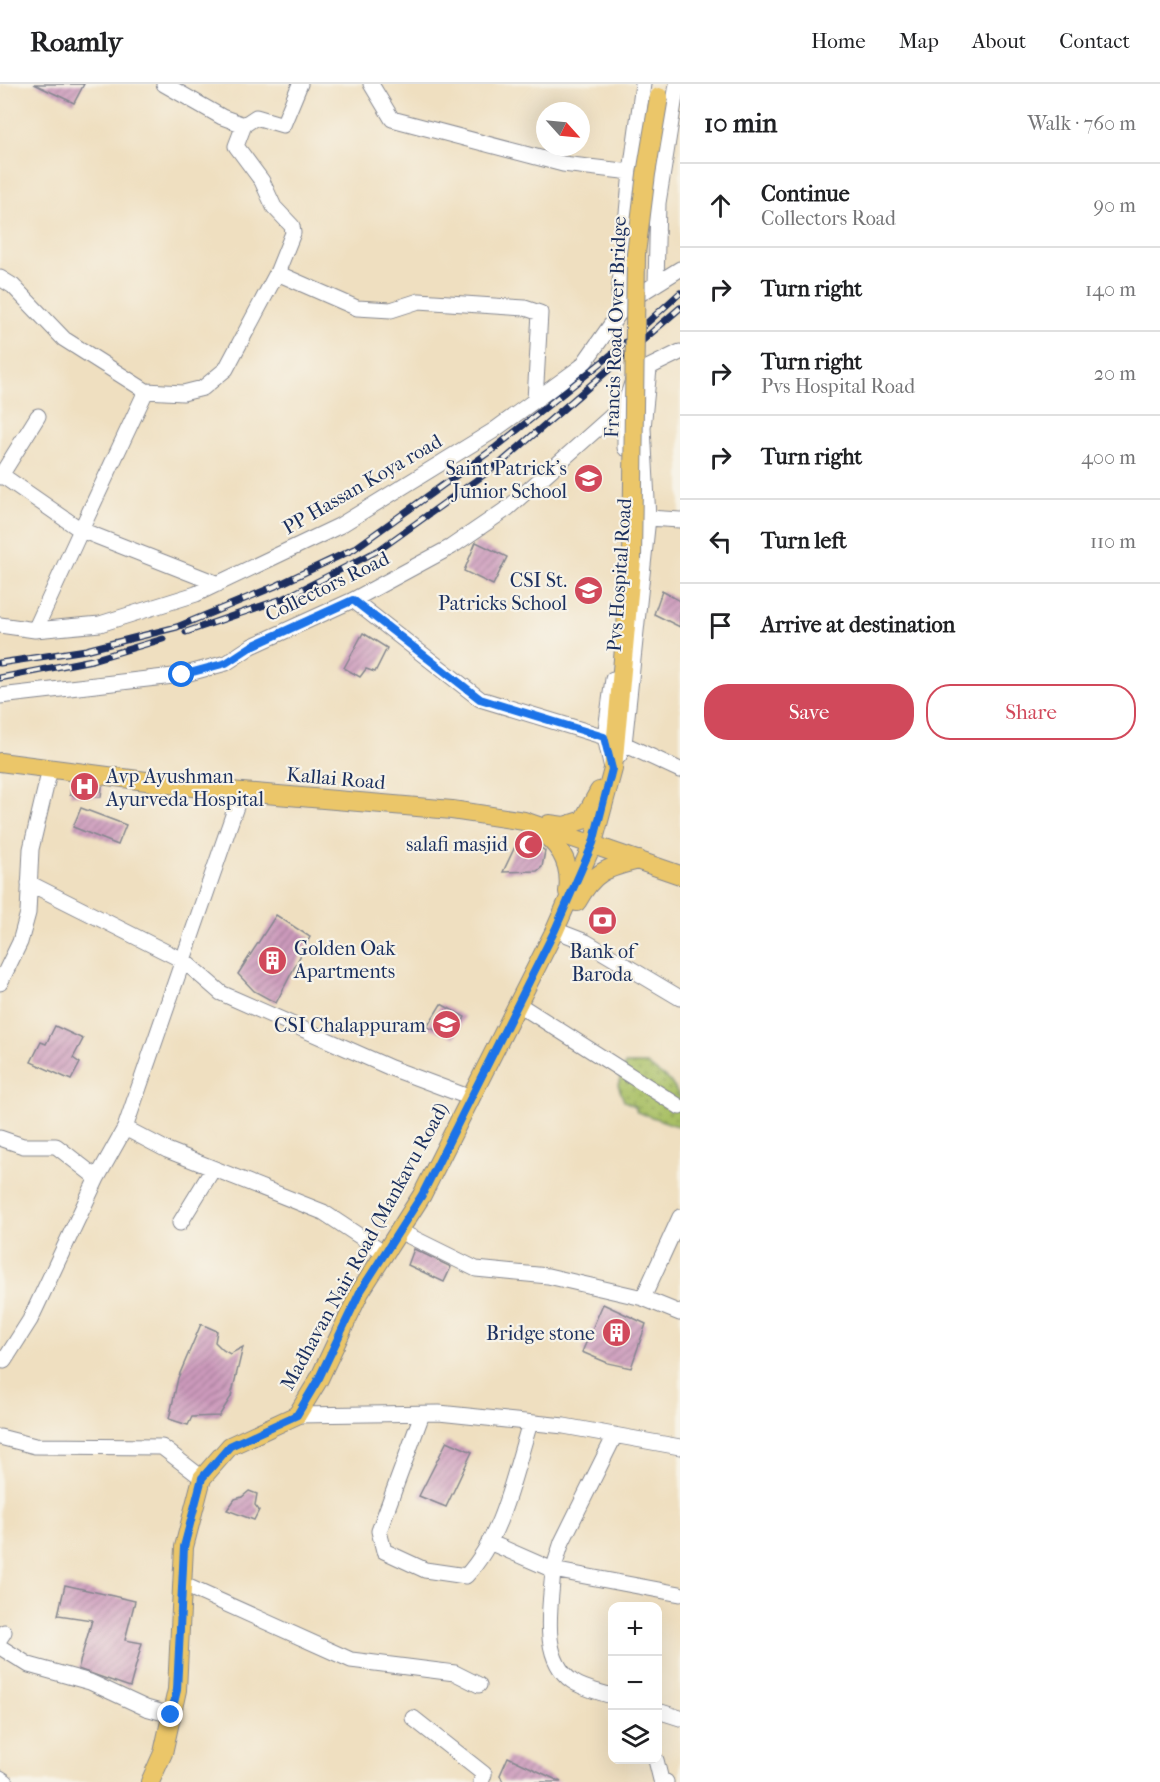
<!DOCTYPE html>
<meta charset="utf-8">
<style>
:root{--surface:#fff;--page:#f6f6f6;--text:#202124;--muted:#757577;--line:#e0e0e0;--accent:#d1495b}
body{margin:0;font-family:"IM FELL French Canon",serif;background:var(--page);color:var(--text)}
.controls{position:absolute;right:18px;bottom:18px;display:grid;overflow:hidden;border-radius:12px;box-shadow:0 6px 24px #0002}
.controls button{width:54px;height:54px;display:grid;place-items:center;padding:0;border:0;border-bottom:2px solid var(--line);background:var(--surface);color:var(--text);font:30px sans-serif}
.compass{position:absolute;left:536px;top:18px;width:54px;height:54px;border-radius:50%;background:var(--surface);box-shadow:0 6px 24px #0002;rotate:117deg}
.stop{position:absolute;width:18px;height:18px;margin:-14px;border:4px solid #1a73e8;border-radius:50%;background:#fff}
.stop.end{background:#1a73e8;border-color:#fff;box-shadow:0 2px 6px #0008}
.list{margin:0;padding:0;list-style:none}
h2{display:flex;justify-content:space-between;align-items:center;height:78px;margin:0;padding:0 24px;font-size:26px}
h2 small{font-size:20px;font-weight:400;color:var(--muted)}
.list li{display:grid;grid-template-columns:39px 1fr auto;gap:18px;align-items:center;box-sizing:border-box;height:84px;padding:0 24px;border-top:2px solid var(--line)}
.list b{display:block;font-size:22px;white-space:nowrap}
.list p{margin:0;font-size:20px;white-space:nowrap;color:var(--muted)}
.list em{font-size:20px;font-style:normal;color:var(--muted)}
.actions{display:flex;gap:12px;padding:18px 24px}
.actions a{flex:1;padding:14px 0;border:2px solid var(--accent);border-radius:24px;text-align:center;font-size:21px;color:var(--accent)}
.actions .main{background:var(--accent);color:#fff}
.icon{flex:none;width:33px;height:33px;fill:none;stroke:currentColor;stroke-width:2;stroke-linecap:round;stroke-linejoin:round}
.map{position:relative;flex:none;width:680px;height:1698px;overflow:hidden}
header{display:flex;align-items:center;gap:36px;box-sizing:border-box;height:84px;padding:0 30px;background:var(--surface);border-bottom:2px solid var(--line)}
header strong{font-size:28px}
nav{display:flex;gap:33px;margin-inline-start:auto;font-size:21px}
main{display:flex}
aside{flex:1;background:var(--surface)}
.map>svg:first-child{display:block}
</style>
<header>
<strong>Roamly</strong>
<nav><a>Home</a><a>Map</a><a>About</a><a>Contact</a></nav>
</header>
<main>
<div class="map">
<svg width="680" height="1698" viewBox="0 0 680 1698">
<defs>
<pattern id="grass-dots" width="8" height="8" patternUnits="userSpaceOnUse" patternTransform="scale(1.5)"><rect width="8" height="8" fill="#a9c065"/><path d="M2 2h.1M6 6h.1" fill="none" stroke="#899c56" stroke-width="1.8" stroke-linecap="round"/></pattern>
<pattern id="building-hatch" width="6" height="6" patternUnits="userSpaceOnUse" patternTransform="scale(1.5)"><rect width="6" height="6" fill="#cc9abb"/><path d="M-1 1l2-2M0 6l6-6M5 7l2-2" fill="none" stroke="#a57e9b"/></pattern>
</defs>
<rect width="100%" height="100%" fill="#f7f3e8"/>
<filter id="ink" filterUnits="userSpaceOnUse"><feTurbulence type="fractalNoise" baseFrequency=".0167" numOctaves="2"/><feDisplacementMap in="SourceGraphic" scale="12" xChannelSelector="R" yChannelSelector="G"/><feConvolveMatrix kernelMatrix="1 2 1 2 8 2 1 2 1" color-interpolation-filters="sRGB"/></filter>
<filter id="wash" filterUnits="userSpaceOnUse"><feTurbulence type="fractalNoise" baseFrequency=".008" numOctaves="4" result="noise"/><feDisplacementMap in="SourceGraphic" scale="24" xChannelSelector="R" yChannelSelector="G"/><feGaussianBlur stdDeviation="1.35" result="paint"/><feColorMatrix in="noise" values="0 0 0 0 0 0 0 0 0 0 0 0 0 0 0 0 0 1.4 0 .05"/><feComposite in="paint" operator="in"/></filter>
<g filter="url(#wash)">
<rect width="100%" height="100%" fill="#efdfc0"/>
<path fill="url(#grass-dots)" stroke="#627862" stroke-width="1.5" d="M625,980H646L670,997L680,1013V1043L637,1028L635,1022L624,1017L618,1001Z"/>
<g id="blocks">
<path fill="url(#building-hatch)" d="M34,0H84L74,19Z
M476,458L507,473L493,501L464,487Z
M662,507L680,517V543L654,530Z
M363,549L387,564L375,588L366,585L360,593L344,584Z
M71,699L102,703L101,713L70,711Z
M81,724L126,741L118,761L73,743Z
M522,748L545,767L542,783L537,787L503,788Z
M276,831L310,853L276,919L254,907L238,890Z
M441,920L465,933L455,954L427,943Z
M55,942L83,955L73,974L80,979L71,996L31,978L41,958L46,960Z
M414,1165L451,1183L444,1198L408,1181Z
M603,1220L646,1240L631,1284L608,1279L582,1268Z
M201,1240L217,1247L215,1258L223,1266L230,1270L243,1263L231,1313L219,1332L192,1333L188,1341L169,1335L178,1294Z
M447,1357L472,1368L446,1423L419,1412Z
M249,1407L257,1410L255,1421L259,1426L254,1436L227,1426L235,1415L242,1413Z
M65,1501L135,1517L125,1556L142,1559L130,1603L78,1585L92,1536L58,1531Z
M508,1673L561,1698H503L500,1691Z"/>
</g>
</g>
<g filter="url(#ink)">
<use href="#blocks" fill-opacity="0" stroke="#85878f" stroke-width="1.5"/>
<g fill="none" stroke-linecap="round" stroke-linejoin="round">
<defs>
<path id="minor" d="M164,0L222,33L244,41L256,33L283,41L300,0
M371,0L392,35L563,80L631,88
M277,189L357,224L391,226L419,217L525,224L540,229L535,316
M0,194L13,202L64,255L146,307L183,309L203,304L226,285L277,189L293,149L292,142L274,123L262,97L236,62L244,41
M656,200L658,119L677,0
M623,223L619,210L631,88L643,0
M625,364V320L635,290L680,268
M0,390L81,446L146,307
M0,393L38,332
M648,434L680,436
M353,516L480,615L605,653
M0,541L35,546L100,540L196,510L339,442L493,347L582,282L627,218L680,185
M35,546L81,446L218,500
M0,612L182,591L226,579L252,562L353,516L451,463L508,424L625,320
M624,660L680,686
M619,672L624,660L648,434L643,344L649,285
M611,680L605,653L613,595
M29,799L184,877L221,909L391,984L471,1014
M555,846L586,858L680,914
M0,899L20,858L28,829L31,765L50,685
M518,920L680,1023
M125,1044L167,1066L323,1128L385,1169
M0,1054L23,1062H56L97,1094L30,1236L4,1277
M97,1094L125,1044L241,708
M180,1139L213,1085
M399,1147L476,1185L548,1192L643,1214L680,1229
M643,1214L680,1133
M422,1330L379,1447L384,1467L425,1486L466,1492C503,1452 514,1389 530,1339
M297,1331L439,1329L564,1342L680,1363
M615,1351L562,1458L553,1486L680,1510
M0,1353L35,1362L162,1363L202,1394
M489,1458L553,1486C551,1521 539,1573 572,1597C583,1605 600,1608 612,1612
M182,1500L351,1576L455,1589L479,1601
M0,1554L4,1548
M0,1563L29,1581L90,1598L146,1624L171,1631
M658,1627L680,1634
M413,1634L484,1690L481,1698
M656,1676L661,1696L666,1698
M0,1694L6,1698"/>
<path id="major" d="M0,678L208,705L452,726L524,737L680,791
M549,740L564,742L583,736L599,707
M538,746C560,760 572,780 568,808
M577,818C594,787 606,784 639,776
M150,1698L163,1669L177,1606L184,1463L202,1394L230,1362L297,1331L319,1295L360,1208L422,1111L555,846L593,759L613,685L632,476"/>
</defs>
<use href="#minor" stroke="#85878f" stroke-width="17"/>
<use href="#major" stroke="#85878f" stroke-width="20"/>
<use href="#minor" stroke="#fff" stroke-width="15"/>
<use href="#major" stroke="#ebc669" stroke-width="18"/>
<defs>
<path id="rail" d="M186,548L285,514L379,466L503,377L680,224
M0,579L86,566L177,543L278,501L354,465L496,363L617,266L680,209
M0,594L92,576L163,555"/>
</defs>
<use href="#rail" stroke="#1b2f5e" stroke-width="7"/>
<use href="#rail" stroke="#f7f3e8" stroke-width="4.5" stroke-dasharray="14" stroke-linecap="butt"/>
<defs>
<path id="major-bridge" d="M632,476L636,170L646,90L659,13"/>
</defs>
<use href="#major-bridge" stroke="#85878f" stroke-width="20" stroke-linecap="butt"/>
<use href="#major-bridge" stroke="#ebc669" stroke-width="18"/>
</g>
</g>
<g fill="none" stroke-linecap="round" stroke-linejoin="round" filter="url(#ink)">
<path stroke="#1a73e8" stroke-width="8" d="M171,1631L177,1606L184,1463L202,1394L230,1362L297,1331L319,1294L360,1208L422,1111L555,846L593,759L612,685L604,653L480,615L353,516L252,562L226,579L182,591"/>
</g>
<defs>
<symbol id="school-disc" viewBox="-11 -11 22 22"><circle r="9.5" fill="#d1495b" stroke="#f7f3e8"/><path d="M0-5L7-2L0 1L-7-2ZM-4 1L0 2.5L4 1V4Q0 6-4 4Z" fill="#fff"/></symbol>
<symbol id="hospital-disc" viewBox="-11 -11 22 22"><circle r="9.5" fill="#d1495b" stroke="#f7f3e8"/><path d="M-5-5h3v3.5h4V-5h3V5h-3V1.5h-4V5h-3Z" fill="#fff"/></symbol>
<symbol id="mosque-disc" viewBox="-11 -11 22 22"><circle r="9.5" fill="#d1495b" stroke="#f7f3e8"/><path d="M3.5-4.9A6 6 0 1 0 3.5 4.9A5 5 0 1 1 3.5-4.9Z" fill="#fff"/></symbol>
<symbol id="bank-disc" viewBox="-11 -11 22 22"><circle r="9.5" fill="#d1495b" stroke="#f7f3e8"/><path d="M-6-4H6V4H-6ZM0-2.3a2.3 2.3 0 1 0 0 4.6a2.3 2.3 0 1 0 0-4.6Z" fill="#fff"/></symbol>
<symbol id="building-disc" viewBox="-11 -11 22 22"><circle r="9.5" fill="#d1495b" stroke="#f7f3e8"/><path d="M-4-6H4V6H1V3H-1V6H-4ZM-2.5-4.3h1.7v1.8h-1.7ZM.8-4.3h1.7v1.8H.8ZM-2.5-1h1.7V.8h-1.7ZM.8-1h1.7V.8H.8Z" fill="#fff"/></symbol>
</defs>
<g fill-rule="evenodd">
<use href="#school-disc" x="572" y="378" width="33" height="33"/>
<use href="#school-disc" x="572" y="490" width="33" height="33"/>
<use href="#hospital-disc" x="68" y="686" width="33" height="33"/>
<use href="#mosque-disc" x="512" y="744" width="33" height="33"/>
<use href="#bank-disc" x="586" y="820" width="33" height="33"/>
<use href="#building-disc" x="256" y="860" width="33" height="33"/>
<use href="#school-disc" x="430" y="924" width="33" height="33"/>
<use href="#building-disc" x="600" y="1232" width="33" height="33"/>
</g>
<g text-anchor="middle" stroke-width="4.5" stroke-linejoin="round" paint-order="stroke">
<g font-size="20" fill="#1b2f5e" stroke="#f7f3e8">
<text transform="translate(615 243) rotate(-88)" y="7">Francis Road Over Bridge</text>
<text transform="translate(362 400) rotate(-30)" y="7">PP Hassan Koya road</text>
<text transform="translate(619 491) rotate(-86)" y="7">Pvs Hospital Road</text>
<text transform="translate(327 502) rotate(-26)" y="7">Collectors Road</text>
<text transform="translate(336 694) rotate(5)" y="7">Kallai Road</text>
<text transform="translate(364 1162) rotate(-61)" y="7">Madhavan Nair Road (Mankavu Road)</text>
</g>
<g font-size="20" fill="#1b2f5e" stroke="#f7f3e8" text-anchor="end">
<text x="567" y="391">Saint Patrick's<tspan x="567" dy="23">Junior School</tspan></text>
<text x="567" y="503">CSI St.<tspan x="567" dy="23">Patricks School</tspan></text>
<text x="106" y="699" text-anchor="start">Avp Ayushman<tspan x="106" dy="23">Ayurveda Hospital</tspan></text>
<text x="508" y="767">salafi masjid</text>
<text x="294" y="871" text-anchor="start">Golden Oak<tspan x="294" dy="23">Apartments</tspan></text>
<text x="602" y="874" text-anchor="middle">Bank of<tspan x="602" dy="23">Baroda</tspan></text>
<text x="426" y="948">CSI Chalappuram</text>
<text x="595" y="1256">Bridge stone</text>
</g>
</g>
</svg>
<div class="controls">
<button>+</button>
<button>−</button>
<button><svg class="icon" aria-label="layers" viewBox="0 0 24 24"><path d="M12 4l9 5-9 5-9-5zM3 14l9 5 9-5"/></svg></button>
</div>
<svg class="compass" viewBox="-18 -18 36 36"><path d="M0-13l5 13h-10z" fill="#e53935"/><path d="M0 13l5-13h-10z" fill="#757577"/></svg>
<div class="stop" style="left:182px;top:591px"></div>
<div class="stop end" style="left:171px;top:1631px"></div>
</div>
<aside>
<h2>10 min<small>Walk · 760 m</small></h2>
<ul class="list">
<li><svg class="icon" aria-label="ahead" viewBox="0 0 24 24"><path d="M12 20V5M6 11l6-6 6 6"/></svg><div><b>Continue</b><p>Collectors Road</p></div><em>90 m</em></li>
<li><svg class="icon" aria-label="right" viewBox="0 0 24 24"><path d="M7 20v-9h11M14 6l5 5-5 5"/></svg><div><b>Turn right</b></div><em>140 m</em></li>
<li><svg class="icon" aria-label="right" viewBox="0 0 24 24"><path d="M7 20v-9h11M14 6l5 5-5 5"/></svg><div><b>Turn right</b><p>Pvs Hospital Road</p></div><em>20 m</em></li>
<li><svg class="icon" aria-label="right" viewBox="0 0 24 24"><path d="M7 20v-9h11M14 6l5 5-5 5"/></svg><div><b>Turn right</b></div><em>400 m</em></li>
<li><svg class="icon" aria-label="left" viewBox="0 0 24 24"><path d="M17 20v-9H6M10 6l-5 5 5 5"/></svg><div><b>Turn left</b></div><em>110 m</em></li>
<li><svg class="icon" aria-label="arrive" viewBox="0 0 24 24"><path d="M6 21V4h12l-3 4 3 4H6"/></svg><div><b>Arrive at destination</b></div></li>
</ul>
<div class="actions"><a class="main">Save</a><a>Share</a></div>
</aside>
</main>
